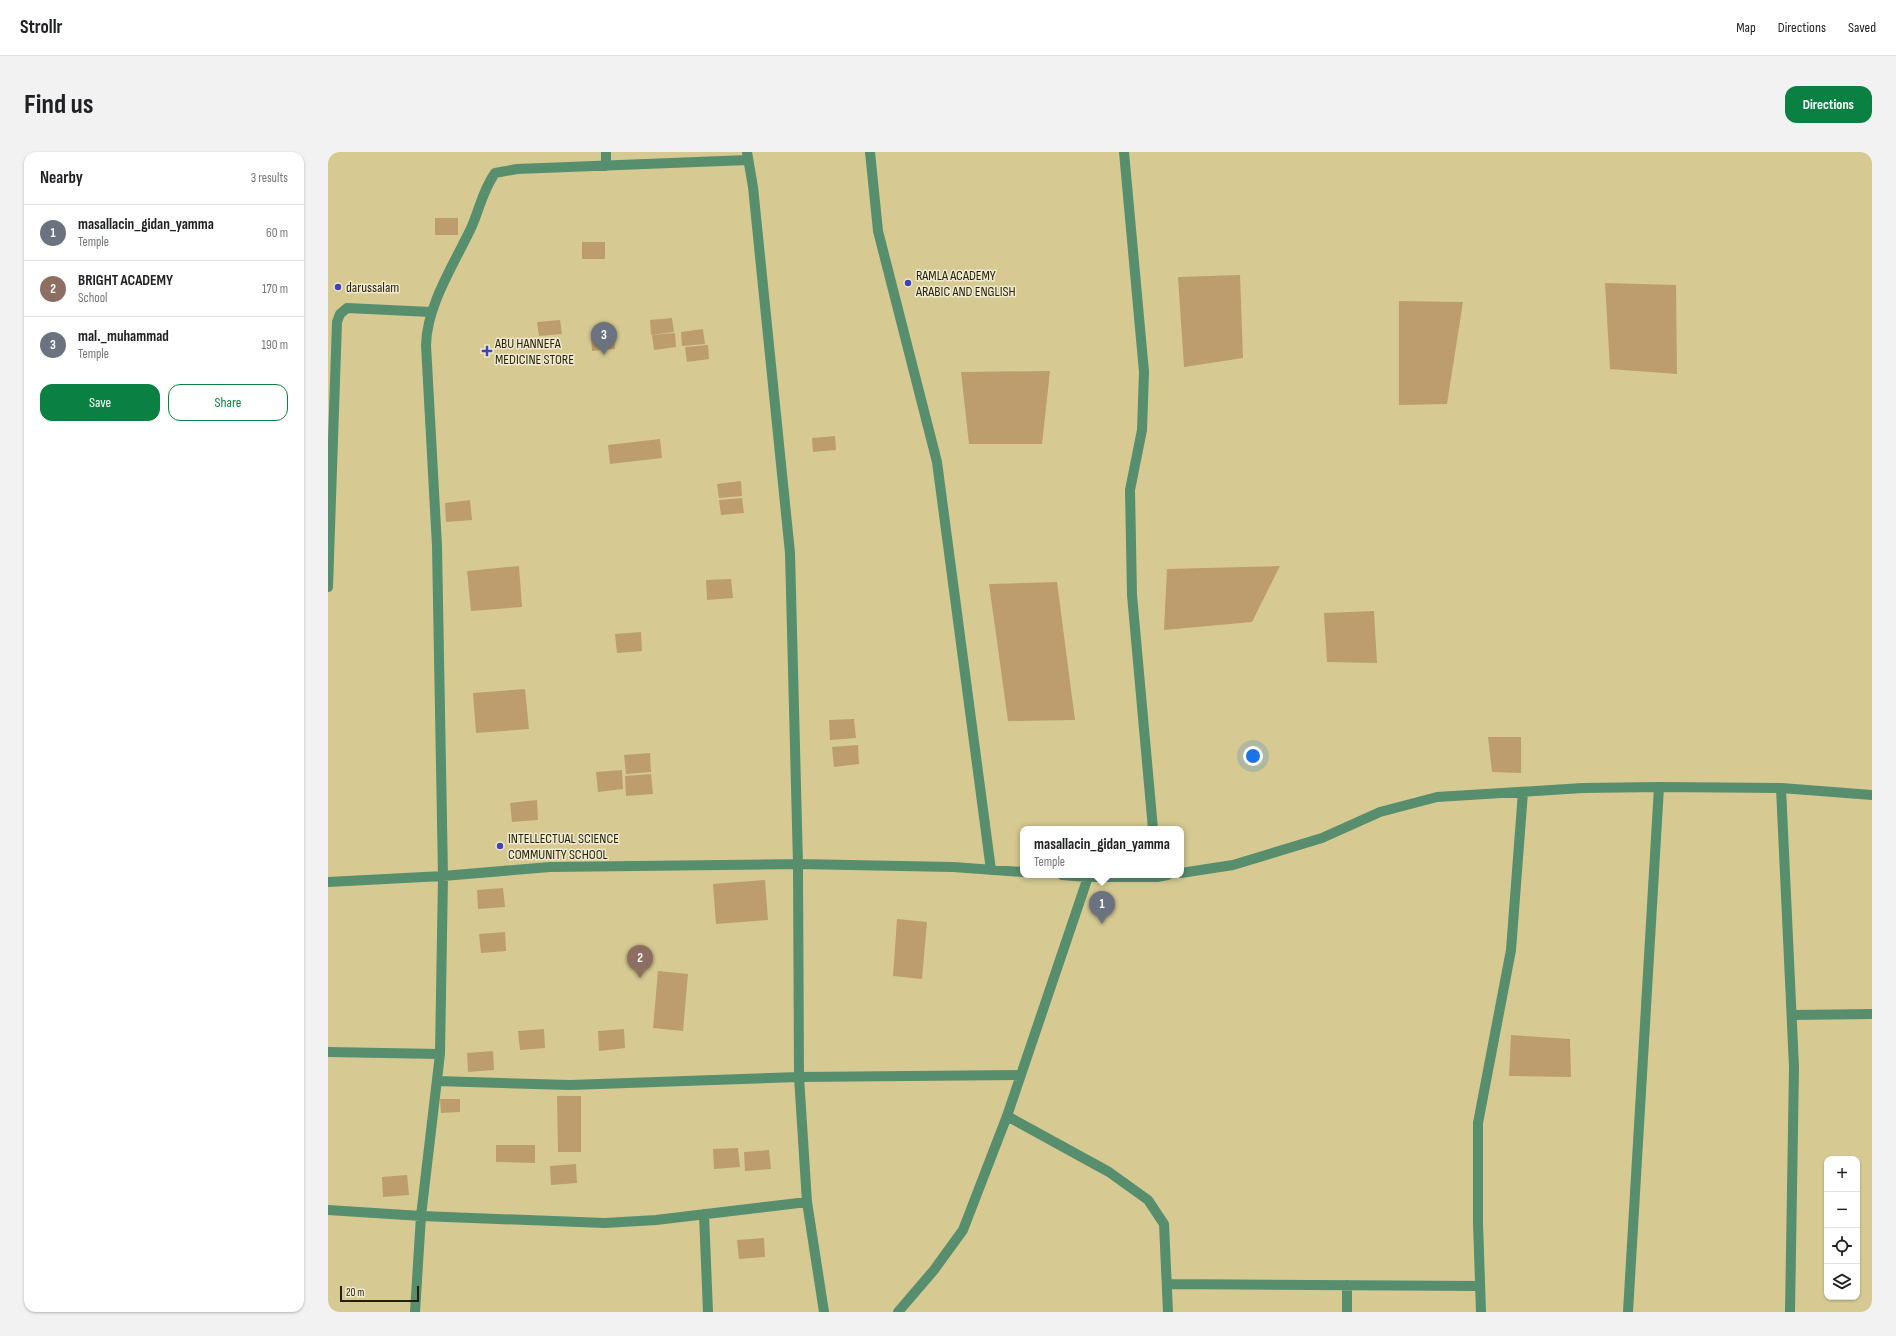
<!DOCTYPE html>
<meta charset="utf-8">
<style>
:root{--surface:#fff;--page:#f2f2f2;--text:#202124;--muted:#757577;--line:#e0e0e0;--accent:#0b8043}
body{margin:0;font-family:"Sofia Sans Condensed",sans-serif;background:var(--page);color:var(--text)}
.controls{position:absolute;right:12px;bottom:12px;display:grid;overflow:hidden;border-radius:8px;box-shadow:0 1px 3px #0004}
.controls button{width:36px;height:36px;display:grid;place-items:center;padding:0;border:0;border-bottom:1px solid var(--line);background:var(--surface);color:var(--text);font:20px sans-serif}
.scale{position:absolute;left:12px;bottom:10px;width:79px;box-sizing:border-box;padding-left:4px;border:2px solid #241f09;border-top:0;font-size:11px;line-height:14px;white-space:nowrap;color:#241f09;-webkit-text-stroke:3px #f0eacf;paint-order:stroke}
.you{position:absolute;left:925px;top:604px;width:14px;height:14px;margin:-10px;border:3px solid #fff;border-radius:50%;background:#1a73e8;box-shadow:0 0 0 6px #1a73e833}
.badge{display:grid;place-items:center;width:26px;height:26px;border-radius:50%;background:var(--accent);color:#fff;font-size:13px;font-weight:700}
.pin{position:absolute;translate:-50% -33px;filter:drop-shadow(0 1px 2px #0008)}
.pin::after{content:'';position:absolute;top:21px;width:14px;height:12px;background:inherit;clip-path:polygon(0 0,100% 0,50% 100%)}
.popup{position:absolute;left:692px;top:674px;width:164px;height:52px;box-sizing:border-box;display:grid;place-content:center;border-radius:8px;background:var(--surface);filter:drop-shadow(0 1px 3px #0005);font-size:13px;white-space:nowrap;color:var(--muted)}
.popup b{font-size:15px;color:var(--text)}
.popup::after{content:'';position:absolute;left:50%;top:100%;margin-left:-8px;border:8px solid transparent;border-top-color:var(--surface)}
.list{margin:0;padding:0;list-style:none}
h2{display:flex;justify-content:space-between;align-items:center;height:52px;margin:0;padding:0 16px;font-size:17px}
h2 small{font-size:13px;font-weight:400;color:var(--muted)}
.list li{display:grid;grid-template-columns:26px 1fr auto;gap:12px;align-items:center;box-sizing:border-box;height:56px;padding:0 16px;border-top:1px solid var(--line)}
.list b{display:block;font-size:15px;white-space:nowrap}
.list p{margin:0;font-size:13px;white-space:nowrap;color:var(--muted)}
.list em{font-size:13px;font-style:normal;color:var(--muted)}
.actions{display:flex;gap:8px;padding:12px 16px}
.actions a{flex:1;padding:9px 0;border:1px solid var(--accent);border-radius:12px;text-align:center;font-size:14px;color:var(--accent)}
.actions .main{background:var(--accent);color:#fff}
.icon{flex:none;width:22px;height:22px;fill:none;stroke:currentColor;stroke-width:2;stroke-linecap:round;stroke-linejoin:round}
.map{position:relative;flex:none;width:1544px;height:1160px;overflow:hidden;border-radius:12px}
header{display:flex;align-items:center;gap:24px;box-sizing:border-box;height:56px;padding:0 20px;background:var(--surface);border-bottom:1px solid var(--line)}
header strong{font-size:19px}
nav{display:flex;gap:22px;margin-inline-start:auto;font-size:14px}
.intro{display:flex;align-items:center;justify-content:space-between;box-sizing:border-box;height:96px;padding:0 24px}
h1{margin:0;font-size:28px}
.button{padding:10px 18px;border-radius:12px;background:var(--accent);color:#fff;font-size:14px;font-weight:700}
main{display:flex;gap:24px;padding:0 24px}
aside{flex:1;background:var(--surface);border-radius:12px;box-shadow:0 1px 3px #0004}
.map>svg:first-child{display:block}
</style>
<header>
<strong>Strollr</strong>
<nav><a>Map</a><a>Directions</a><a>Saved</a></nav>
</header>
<div class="intro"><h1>Find us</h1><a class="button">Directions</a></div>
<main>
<aside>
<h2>Nearby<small>3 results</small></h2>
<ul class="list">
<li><span class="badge" style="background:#6b7280">1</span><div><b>masallacin_gidan_yamma</b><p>Temple</p></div><em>60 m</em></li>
<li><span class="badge" style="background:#8d6e63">2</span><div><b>BRIGHT ACADEMY</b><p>School</p></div><em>170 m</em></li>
<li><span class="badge" style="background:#6b7280">3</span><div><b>mal._muhammad</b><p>Temple</p></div><em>190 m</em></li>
</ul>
<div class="actions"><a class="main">Save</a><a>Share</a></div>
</aside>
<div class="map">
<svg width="1544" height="1160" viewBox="0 0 1544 1160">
<rect width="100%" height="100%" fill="#d6ca92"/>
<path fill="#bd9d6d" d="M107,66H130V83H107Z
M254,90H277V107H254Z
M912,123L915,206L856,215L850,125Z
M1277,131L1348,133L1349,222L1282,217Z
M1071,149L1135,150L1119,252L1071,253Z
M344,166L346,180L323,183L322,168Z
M232,168L234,182L211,184L209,170Z
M375,177L377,192L354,194L353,180Z
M347,181L348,195L326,198L324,183Z
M286,183L287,197L264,199L263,185Z
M380,193L381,207L359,210L357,195Z
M722,219L714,292H641L633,220Z
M507,284L508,298L485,300L484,286Z
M332,287L334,306L282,312L280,293Z
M413,329L414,344L391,346L389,332Z
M414,346L416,361L393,363L391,348Z
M142,348L144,368L118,370L117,351Z
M191,414L194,455L143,459L139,419Z
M952,414L924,470L836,478L839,417Z
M403,427L405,446L379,448L378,428Z
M729,430L747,568L680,569L661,432Z
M1046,459L1049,511L999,510L996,461Z
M313,480L314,499L289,501L287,482Z
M197,537L201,577L148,581L145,541Z
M526,567L528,586L502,588L501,568Z
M1160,585H1193V621L1164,620Z
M530,593L531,612L506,615L504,595Z
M322,601L323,620L298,622L296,603Z
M294,618L295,637L270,640L268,620Z
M323,622L325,642L298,644L297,624Z
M209,648L210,668L184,670L182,651Z
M437,728L440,768L388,772L385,732Z
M175,736L177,755L150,757L149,738Z
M569,767L599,770L594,827L565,824Z
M177,780L178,799L153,801L151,782Z
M330,819L360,822L355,879L325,876Z
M216,877L217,896L192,898L190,879Z
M296,877L297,896L271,899L270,879Z
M1183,883L1242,887L1243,925L1181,924Z
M165,899L166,918L140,920L139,901Z
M229,944H253V1000H230Z
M112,947H132V960L113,961Z
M168,993H207V1011L168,1010Z
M410,996L412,1015L386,1017L385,997Z
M441,998L443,1017L417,1019L416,1000Z
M248,1012L249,1031L223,1033L222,1014Z
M79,1023L81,1043L55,1045L54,1025Z
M436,1086L437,1105L411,1107L409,1088Z"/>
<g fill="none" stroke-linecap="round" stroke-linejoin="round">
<path stroke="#578e6e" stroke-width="10" d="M278,0V14
M419,0L425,35L462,401L470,712L471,925L479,1050L496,1160
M542,0L550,79L609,310L663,718
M796,0L816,220L814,278L802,338L804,443L825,677
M0,435L9,170L12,162L19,156L103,160
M1453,636L1466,915L1462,1160
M853,721L905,713L994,686L1052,660L1109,645L1255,636L1331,635L1453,636L1544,643
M734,723L760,725H829L840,723
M0,730L115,724L222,715L470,712L625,715L695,720
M1464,863L1544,862
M0,900L112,902
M109,929L242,933L471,925L692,923
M679,964L781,1020L820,1048L836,1072L840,1160
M0,1058L93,1064L277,1071L328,1068L479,1050
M376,1062L380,1160
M839,1132L1152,1134
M1019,1133V1160
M87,1160L93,1064L112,902L115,724L109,394L98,193C99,152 127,111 144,74C152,55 155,38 167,21L189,17L420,8
M570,1160L606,1118L635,1078L679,964L760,725
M1153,1160L1150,1071V971L1183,798L1195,640
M1300,1160L1331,635"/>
</g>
<g fill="#4341b6" stroke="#f0eacf" stroke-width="1.5">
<circle cx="580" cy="131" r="4"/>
<circle cx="10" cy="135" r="4"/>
<path d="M157 193h4v4h4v4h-4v4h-4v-4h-4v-4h4z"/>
<circle cx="172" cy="694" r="4"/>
</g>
<g text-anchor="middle" stroke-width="3" stroke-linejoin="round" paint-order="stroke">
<g font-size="14" fill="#241f09" stroke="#f0eacf" text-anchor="start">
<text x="588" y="128">RAMLA ACADEMY<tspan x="588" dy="16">ARABIC AND ENGLISH</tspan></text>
<text x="18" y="140">darussalam</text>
<text x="167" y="196">ABU HANNEFA<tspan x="167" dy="16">MEDICINE STORE</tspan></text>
<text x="180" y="691">INTELLECTUAL SCIENCE<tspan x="180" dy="16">COMMUNITY SCHOOL</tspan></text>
</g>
</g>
</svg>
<div class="controls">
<button>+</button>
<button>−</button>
<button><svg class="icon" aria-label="locate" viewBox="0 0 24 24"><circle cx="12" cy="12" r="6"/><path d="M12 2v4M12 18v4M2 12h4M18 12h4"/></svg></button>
<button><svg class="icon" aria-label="layers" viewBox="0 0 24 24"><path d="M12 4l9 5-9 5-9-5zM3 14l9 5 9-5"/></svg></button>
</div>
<div class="scale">20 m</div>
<div class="you"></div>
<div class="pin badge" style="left:774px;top:772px;background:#6b7280">1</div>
<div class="popup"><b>masallacin_gidan_yamma</b>Temple</div>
<div class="pin badge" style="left:312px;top:826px;background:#8d6e63">2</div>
<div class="pin badge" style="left:276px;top:203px;background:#6b7280">3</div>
</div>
</main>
